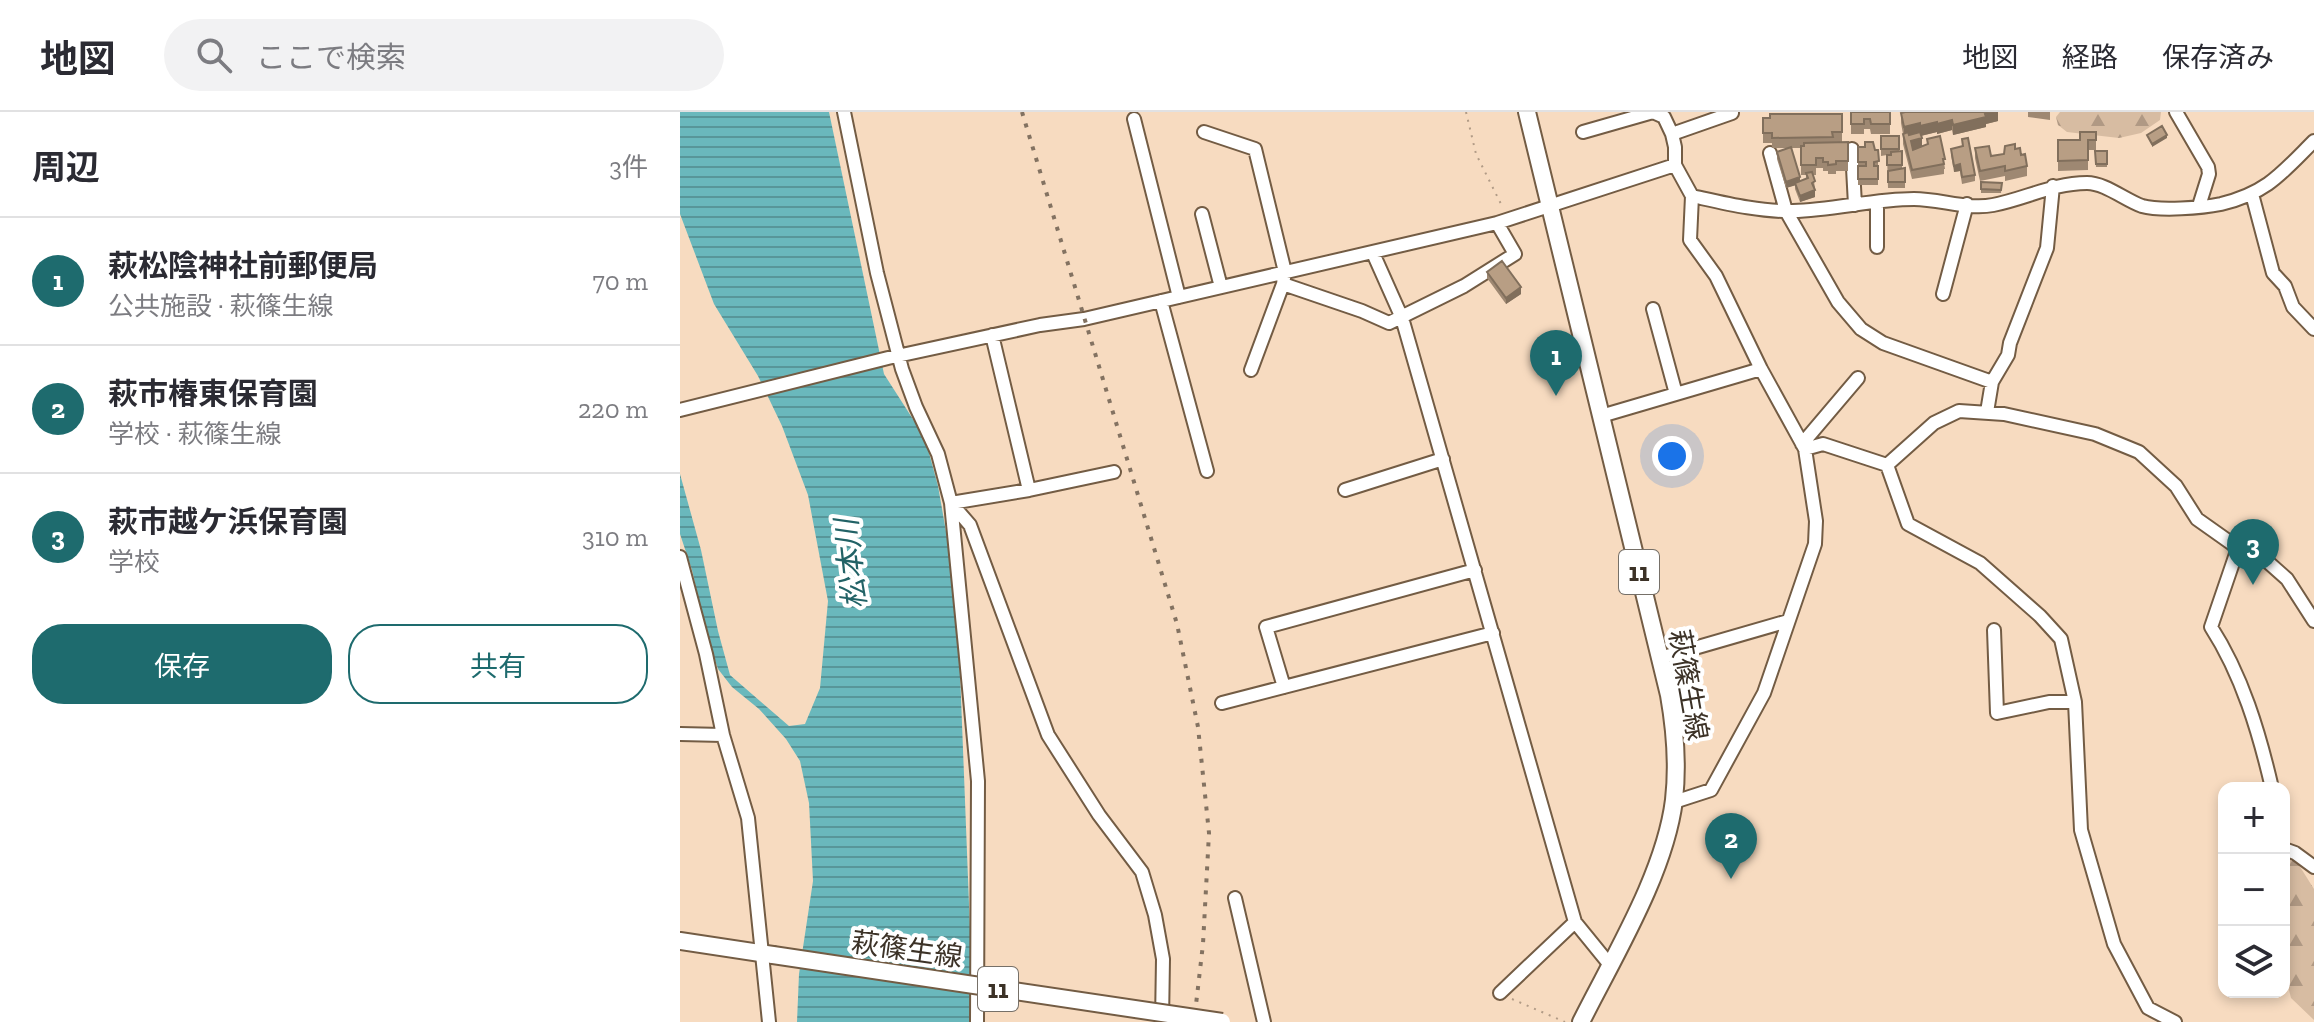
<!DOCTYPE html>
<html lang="ja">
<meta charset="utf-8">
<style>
:root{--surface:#fff;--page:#f2f2f3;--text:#2b2b33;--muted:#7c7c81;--line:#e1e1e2;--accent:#1e6b6e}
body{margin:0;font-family:"Zilla Slab","Noto Sans JP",serif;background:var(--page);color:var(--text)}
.controls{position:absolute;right:24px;bottom:24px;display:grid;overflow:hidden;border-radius:16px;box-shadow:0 4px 12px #0003}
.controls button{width:72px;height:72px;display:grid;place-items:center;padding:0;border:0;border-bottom:2px solid var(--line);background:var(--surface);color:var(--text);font:40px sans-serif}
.you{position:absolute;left:992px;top:344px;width:28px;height:28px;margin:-20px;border:6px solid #fff;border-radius:50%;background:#1a73e8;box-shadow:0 0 0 12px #1a73e833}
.badge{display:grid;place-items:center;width:52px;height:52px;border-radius:50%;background:var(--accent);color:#fff;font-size:26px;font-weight:700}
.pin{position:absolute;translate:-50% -66px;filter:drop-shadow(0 2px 4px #0008)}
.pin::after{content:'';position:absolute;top:42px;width:28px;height:24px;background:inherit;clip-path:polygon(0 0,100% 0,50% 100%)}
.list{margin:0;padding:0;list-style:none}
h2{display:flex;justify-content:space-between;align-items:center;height:104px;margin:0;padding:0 32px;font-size:34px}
h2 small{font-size:26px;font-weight:400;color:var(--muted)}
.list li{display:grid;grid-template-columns:52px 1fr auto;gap:24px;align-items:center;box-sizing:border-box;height:128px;padding:0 32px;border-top:2px solid var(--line)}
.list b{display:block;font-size:30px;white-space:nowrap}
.list p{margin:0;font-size:26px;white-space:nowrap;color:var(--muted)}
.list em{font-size:26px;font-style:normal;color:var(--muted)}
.actions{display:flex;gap:16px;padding:24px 32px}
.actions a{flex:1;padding:18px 0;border:2px solid var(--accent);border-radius:32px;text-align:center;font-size:28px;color:var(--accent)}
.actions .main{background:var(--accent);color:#fff}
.icon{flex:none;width:44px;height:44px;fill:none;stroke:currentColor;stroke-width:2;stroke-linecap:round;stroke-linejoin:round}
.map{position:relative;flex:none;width:1634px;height:910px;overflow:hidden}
header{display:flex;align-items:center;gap:48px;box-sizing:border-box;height:112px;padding:0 40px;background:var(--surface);border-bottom:2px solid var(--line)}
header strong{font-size:38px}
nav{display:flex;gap:44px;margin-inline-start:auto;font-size:28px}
.search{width:560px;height:72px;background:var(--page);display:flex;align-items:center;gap:20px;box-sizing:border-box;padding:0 28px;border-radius:44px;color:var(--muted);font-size:30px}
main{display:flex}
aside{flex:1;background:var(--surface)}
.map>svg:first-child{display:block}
</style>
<header>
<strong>地図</strong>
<div class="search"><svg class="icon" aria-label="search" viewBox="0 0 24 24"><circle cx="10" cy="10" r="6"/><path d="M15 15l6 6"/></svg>ここで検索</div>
<nav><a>地図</a><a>経路</a><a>保存済み</a></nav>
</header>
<main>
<aside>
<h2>周辺<small>3件</small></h2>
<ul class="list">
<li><span class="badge">1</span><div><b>萩松陰神社前郵便局</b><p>公共施設 · 萩篠生線</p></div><em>70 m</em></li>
<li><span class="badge">2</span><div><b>萩市椿東保育園</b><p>学校 · 萩篠生線</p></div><em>220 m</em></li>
<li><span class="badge">3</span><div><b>萩市越ケ浜保育園</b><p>学校</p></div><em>310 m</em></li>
</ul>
<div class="actions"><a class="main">保存</a><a>共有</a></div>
</aside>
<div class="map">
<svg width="1634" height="910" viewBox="0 0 1634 910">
<defs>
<pattern id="forest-firs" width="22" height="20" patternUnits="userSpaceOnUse" patternTransform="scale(2)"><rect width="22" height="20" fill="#d7bca2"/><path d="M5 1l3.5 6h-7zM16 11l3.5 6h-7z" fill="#b09984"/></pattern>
<pattern id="water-rules" width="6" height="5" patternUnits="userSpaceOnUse" patternTransform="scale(2)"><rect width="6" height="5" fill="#6ab8bc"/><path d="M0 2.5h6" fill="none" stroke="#589699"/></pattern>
</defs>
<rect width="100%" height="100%" fill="#f7dbc0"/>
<path fill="url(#forest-firs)" d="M1380,0H1481L1480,8L1461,21L1439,26L1387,20L1378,13L1376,5Z
M1604,742L1617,750L1634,777V908L1611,886L1604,858Z"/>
<path fill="url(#water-rules)" d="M0,0H149L204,262L245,326L258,374L277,482L290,818V910H117L119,862L133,769L129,691L120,649L106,627L79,597L52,575L38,557L27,524L12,458L0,422V362L21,438L38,519L50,563L109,614L125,612L140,576L148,489L128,383L102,314L78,264L34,192L0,102Z"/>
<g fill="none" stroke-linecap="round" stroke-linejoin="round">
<defs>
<path id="minor" d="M164,0L197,161L222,257L236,295L258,342L271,391L298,669L297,910
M1496,0L1528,55L1529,62L1519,94
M454,7L499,185
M524,20L575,37L605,160L603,172L682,199L709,211L784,174L835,142L817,111
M903,20L973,0L984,5L992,22L995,35V53L1012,84C1044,91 1080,100 1113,99C1154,98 1194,87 1234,87C1260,87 1288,98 1313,93C1345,87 1373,71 1407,71C1425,71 1445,88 1462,94C1480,99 1522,96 1541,92C1587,81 1602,61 1634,29
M992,22L1052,1
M1172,37L1175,93
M1090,41L1106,99L1158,190L1181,217L1203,231L1312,270
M1572,82L1593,161L1605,174L1613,195L1634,217
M1197,91V135
M522,102L541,175
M693,141L722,206L895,810L930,853
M1263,182L1287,92
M481,189L527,359
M973,197L996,282
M312,223L349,378L434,360
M571,258L603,172
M0,298L208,246L360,213L404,207L817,111L995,53
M1307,300L1312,270L1328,243L1330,231L1367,136L1373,74
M921,304L1081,257
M1122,332L1178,266
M1125,337L1143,332L1207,353L1228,412L1300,451L1360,504L1381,527L1395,590L1401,718L1434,832L1468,896L1495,910
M1207,353L1254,311L1279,299L1324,302L1415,322L1459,340L1496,374L1517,407L1558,436L1580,443L1607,467L1634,509
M665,378L763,347
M271,391L290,413L368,623L419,703L462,760L475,803L483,847L482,910
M271,391L349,378
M1558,436L1531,515C1562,563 1579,620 1592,676
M0,445L26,542L43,623L68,706L89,910
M1314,518L1317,601L1369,590H1395
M980,546L1108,509
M604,575L586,515L795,458
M542,591L813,521
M0,622L43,623
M994,690L1031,678L1084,581L1135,432L1136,409L1125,337L1081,257L1036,164L1010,128L1012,84
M1604,737L1615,741L1634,755
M555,786L584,910
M820,881L895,810"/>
<path id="major" d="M847,0L989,583C995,617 998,653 994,688C985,761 934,844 901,910
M0,829L93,843"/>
</defs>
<use href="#minor" stroke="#735c44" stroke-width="16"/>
<use href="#major" stroke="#735c44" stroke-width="20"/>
<path stroke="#b19b86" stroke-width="2" stroke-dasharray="2 6" stroke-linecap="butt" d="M786,0L796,42L823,96
M832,887L885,910"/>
<use href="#minor" stroke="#fff" stroke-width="12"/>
<use href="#major" stroke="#fff" stroke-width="16"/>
<path stroke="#837261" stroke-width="4" stroke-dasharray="4 8" stroke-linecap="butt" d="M342,0L497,512L518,615L529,721L523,832L514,910"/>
<defs>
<path id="major-bridge" d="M93,843L542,910"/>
</defs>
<use href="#major-bridge" stroke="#735c44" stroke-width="20" stroke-linecap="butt"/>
<use href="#major-bridge" stroke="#fff" stroke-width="16"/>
</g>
<path fill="#9e8872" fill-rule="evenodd" d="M1171,0H1210V22H1191L1190,17H1184V22H1171Z
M1318,0V9L1306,12V15L1273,23L1272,18L1257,22V20L1241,24L1242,34L1247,32V27L1260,24L1265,57H1264V62L1232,67L1223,32V22L1221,11V1Z
M1348,0H1370V8L1348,5Z
M1162,2V30H1168V59H1156V62H1148V59H1143V56H1136V63H1133L1135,76H1134L1135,85L1120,90L1115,77V73L1106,76L1097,47V40L1110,36H1092V31H1083V6ZM1111,36H1121V63H1126V67L1120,69Z
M1416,20V38H1408V58L1378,59V28H1400Z
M1201,24H1219V40L1222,39V57L1225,56V76H1208L1207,43L1201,44Z
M1282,27L1295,63V69L1282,72L1280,59L1274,60L1271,43V37L1282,35Z
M1178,35L1198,38V73H1178Z
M1295,36L1311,44L1324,42L1335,37L1341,43L1347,54V64L1325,69V64L1300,69L1295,46Z
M1415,39H1427V55H1416Z
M1301,70L1322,71L1321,81H1301Z
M807,160L841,182L826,192L807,166Z"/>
<path fill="#816f5c" d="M1314,0H1318V9L1306,12V15L1273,23V13Z
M1272,8V18L1257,22V12Z
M1257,10V20L1240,24V14Z
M1240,11V20L1224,24V15Z
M1487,23V26L1472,35V32Z
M1242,26V36L1231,39V29Z
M1280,52V59L1274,60V54Z
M1120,65V72L1106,76V70Z
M1135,78V85L1120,90V84Z
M841,175V182L826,192V186Z"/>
<path fill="#b89e84" stroke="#816f5c" stroke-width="2" d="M1171,0H1210V12H1191L1190,7H1184V12H1171Z
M1225,0H1314L1305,2L1306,5L1273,13L1272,8L1257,12V10L1240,14V11L1224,15L1221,1Z
M1090,2H1162V20H1152L1153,25L1092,26V21H1083V6H1090Z
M1482,14L1487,23L1472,32L1467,23Z
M1228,20L1229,23L1240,20L1242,26L1231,29L1233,38L1248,32L1247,27L1260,24L1265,47H1263L1264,52L1232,58L1223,22Z
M1400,20H1416V28H1408V48L1378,49V28H1400Z
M1201,24H1219V37H1201Z
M1288,26L1295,63L1282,65L1280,52L1274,54L1271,37L1283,34L1282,27Z
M1168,30V49H1156V52L1148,53V50H1143V46H1136V53H1121V34H1124V31Z
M1185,30H1193L1195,38H1198L1199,49L1194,50V54H1198V67H1178V54H1186V50H1178V35H1185Z
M1335,32V37L1340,36L1341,43L1345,42L1347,54L1325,59V54L1300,59L1295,36L1309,34L1311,44L1324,42L1325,34Z
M1111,35L1120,65L1106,70L1097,40Z
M1222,39V53H1207V43H1211V40Z
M1415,39H1427V52H1416Z
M1225,56V70H1208V59Z
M1132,60L1135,69L1132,71L1135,78L1120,84L1115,71L1128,66L1126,61Z
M1301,70L1322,71L1321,78L1301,77Z
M822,149L841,175L826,186L807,160Z"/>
<g text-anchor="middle" stroke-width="8" stroke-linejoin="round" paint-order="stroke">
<g fill="#fff" stroke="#767068" stroke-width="2">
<rect x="939" y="438" width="40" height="44" rx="6"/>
<rect x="298" y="855" width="40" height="44" rx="6"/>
</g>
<g font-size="26" font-weight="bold" fill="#3c3227">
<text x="959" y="469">11</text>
<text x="318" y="886">11</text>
</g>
<g font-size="28" fill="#3c3227" stroke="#fff">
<text transform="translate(1009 573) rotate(80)" y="10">萩篠生線</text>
<text transform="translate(227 837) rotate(8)" y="10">萩篠生線</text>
</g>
<g font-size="30" font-style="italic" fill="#226266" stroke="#fff">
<text transform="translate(171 452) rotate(-96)" y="10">松本川</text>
</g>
</g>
</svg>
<div class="controls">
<button>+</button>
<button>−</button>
<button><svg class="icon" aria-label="layers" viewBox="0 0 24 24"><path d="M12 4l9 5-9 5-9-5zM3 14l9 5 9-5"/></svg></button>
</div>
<div class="you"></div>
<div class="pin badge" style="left:876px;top:284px">1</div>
<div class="pin badge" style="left:1051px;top:767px">2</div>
<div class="pin badge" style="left:1573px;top:473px">3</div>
</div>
</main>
